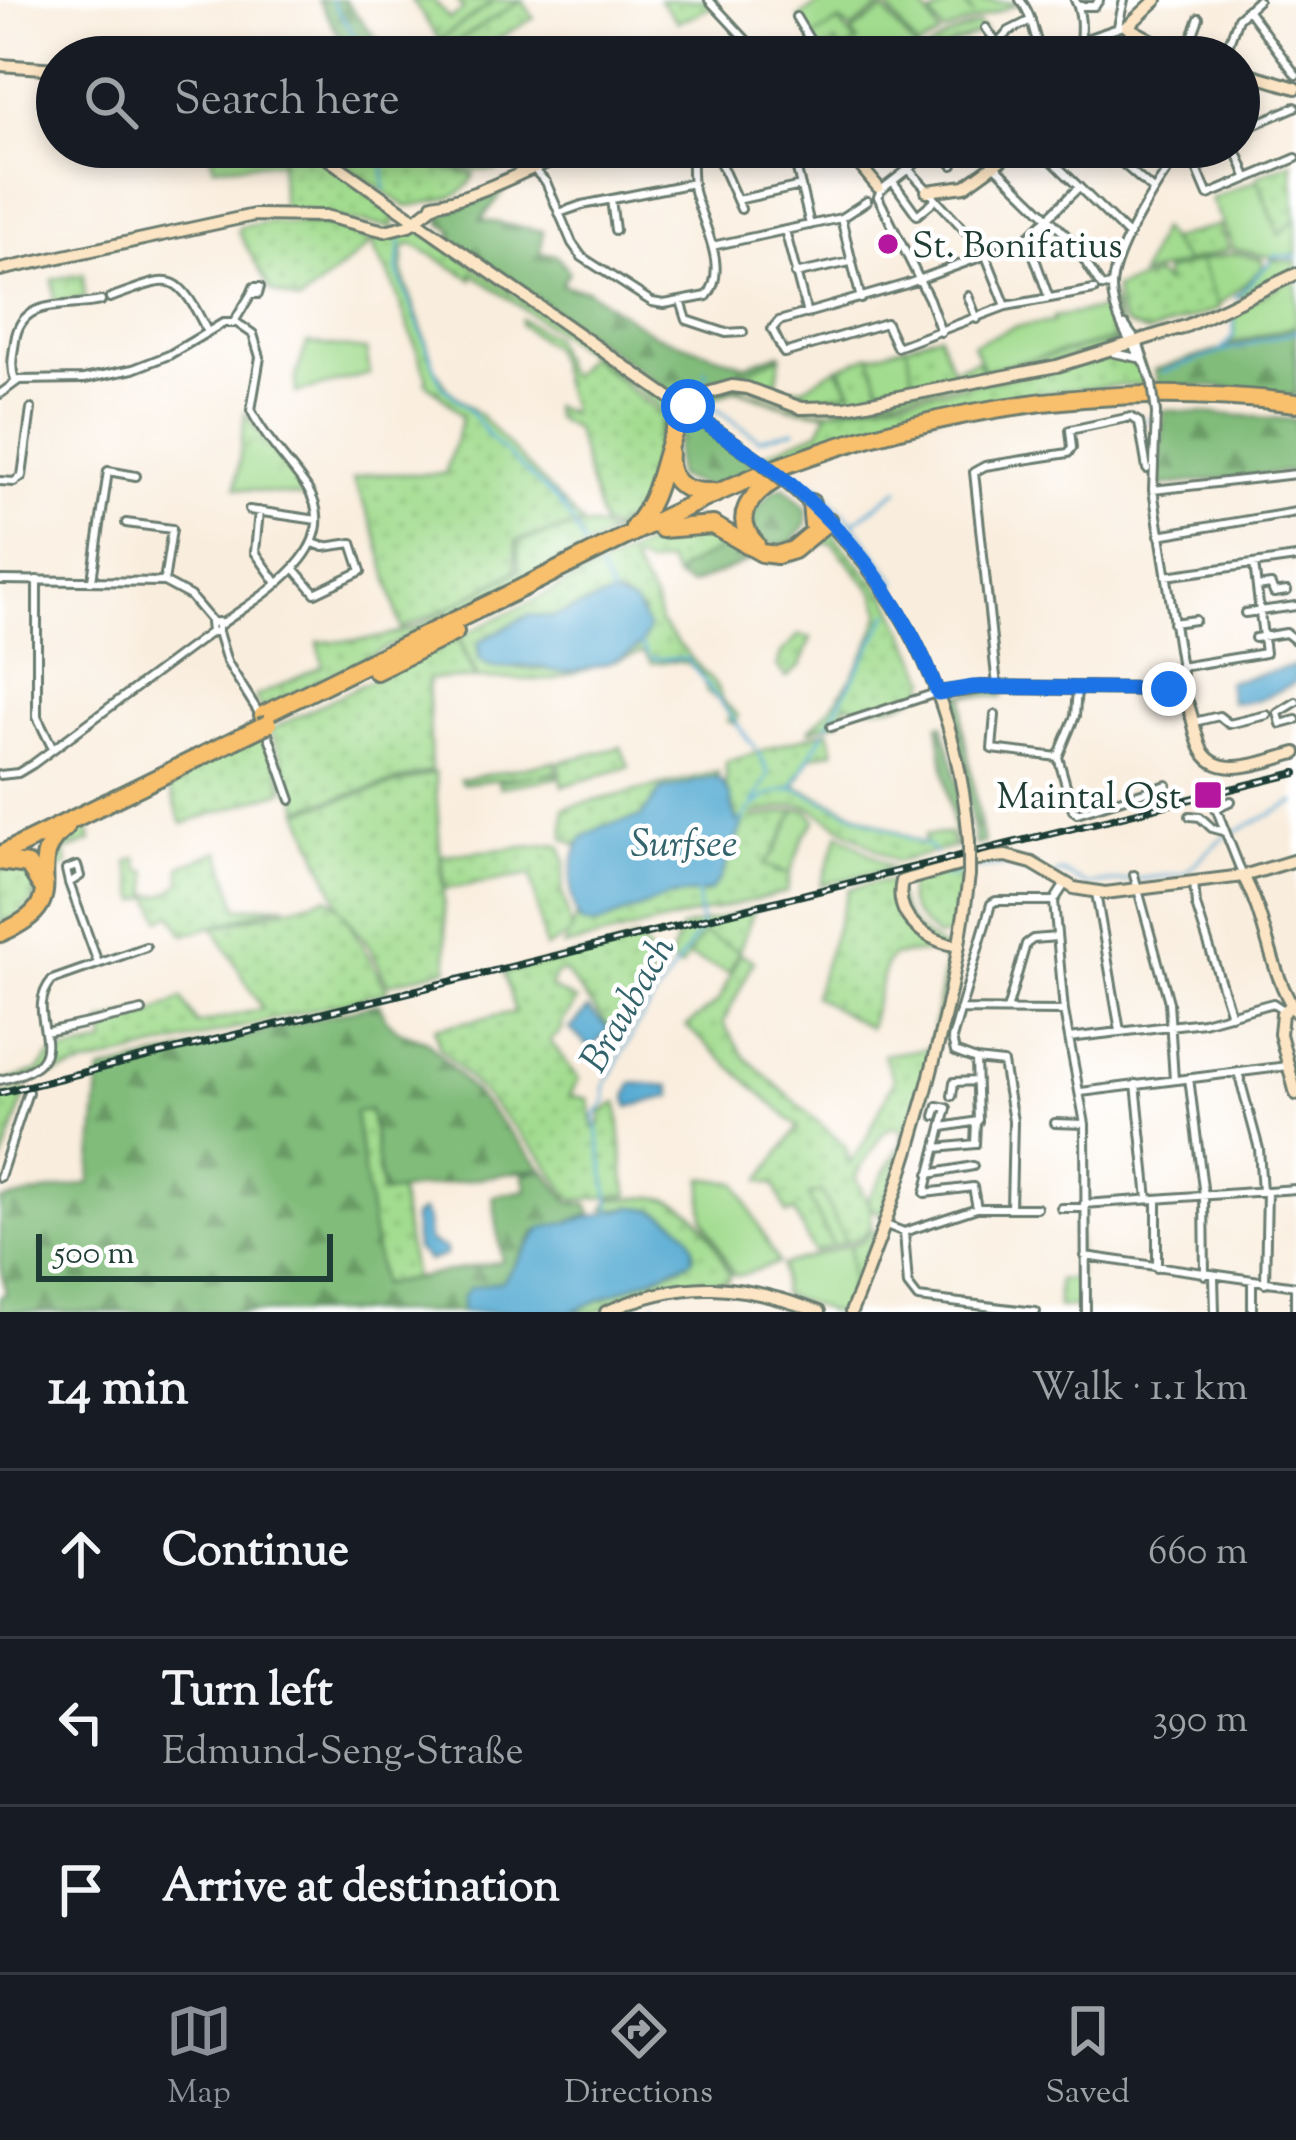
<!DOCTYPE html>
<meta charset="utf-8">
<style>
:root{--surface:#171b24;--page:#242831;--text:#f1f3f6;--muted:#9ea1a6;--line:#363941;--accent:#8c9099}
body{margin:0;font-family:"Sorts Mill Goudy",serif;background:var(--page);color:var(--text)}
.scale{position:absolute;left:36px;bottom:30px;width:297px;box-sizing:border-box;padding-left:12px;border:6px solid #1f3d34;border-top:0;font-size:33px;line-height:42px;white-space:nowrap;color:#1f3d34;-webkit-text-stroke:9px #fff;paint-order:stroke}
.stop{position:absolute;width:36px;height:36px;margin:-27px;border:9px solid #1a73e8;border-radius:50%;background:#fff}
.stop.end{background:#1a73e8;border-color:#fff;box-shadow:0 3px 12px #0008}
.list{margin:0;padding:0;list-style:none}
h2{display:flex;justify-content:space-between;align-items:center;height:156px;margin:0;padding:0 48px;font-size:51px}
h2 small{font-size:39px;font-weight:400;color:var(--muted)}
.list li{display:grid;grid-template-columns:78px 1fr auto;gap:36px;align-items:center;box-sizing:border-box;height:168px;padding:0 48px;border-top:3px solid var(--line)}
.list b{display:block;font-size:45px;white-space:nowrap}
.list p{margin:0;font-size:39px;white-space:nowrap;color:var(--muted)}
.list em{font-size:39px;font-style:normal;color:var(--muted)}
.icon{flex:none;width:66px;height:66px;fill:none;stroke:currentColor;stroke-width:2;stroke-linecap:round;stroke-linejoin:round}
.map{position:relative;flex:none;width:1296px;height:1312px;overflow:hidden}
.search{position:absolute;background:var(--surface);box-shadow:0 6px 18px #0003;left:36px;right:36px;top:36px;height:132px;display:flex;align-items:center;gap:30px;box-sizing:border-box;padding:0 42px;border-radius:66px;color:var(--muted);font-size:45px}
.sheet{height:660px;background:var(--surface)}
nav{display:flex;justify-content:space-around;align-items:center;box-sizing:border-box;height:168px;border-top:3px solid var(--line);background:var(--surface);font-size:33px;color:var(--muted)}
nav a{display:grid;justify-items:center;gap:6px}
nav .on{color:var(--accent)}
.map>svg:first-child{display:block}
</style>
<div class="map">
<svg width="1296" height="1312" viewBox="0 0 1296 1312">
<defs>
<pattern id="grass-dots" width="8" height="8" patternUnits="userSpaceOnUse" patternTransform="scale(3)"><rect width="8" height="8" fill="#a2dc8f"/><path d="M2 2h.1M6 6h.1" fill="none" stroke="#8bbe7c" stroke-width="1.8" stroke-linecap="round"/></pattern>
<pattern id="forest-firs" width="22" height="20" patternUnits="userSpaceOnUse" patternTransform="scale(3)"><rect width="22" height="20" fill="#81bc7a"/><path d="M5 1l3.5 6h-7zM16 11l3.5 6h-7z" fill="#699a65"/></pattern>
<pattern id="park-crowns" width="20" height="18" patternUnits="userSpaceOnUse" patternTransform="scale(3)"><rect width="20" height="18" fill="#a2dc8f"/><path d="M2 6a3 3 0 1 1 6 0M12 15a3 3 0 1 1 6 0" fill="none" stroke="#8bbe7c"/></pattern>
</defs>
<rect width="100%" height="100%" fill="#fff"/>
<filter id="ink" filterUnits="userSpaceOnUse"><feTurbulence type="fractalNoise" baseFrequency=".00833" numOctaves="2"/><feDisplacementMap in="SourceGraphic" scale="24" xChannelSelector="R" yChannelSelector="G"/><feConvolveMatrix kernelMatrix="1 2 1 2 8 2 1 2 1" color-interpolation-filters="sRGB"/></filter>
<filter id="wash" filterUnits="userSpaceOnUse"><feTurbulence type="fractalNoise" baseFrequency=".004" numOctaves="4" result="noise"/><feDisplacementMap in="SourceGraphic" scale="48" xChannelSelector="R" yChannelSelector="G"/><feGaussianBlur stdDeviation="2.7" result="paint"/><feColorMatrix in="noise" values="0 0 0 0 0 0 0 0 0 0 0 0 0 0 0 0 0 1.4 0 .05"/><feComposite in="paint" operator="in"/></filter>
<g filter="url(#wash)">
<rect width="100%" height="100%" fill="#f9eddd"/>
<path fill="url(#grass-dots)" stroke="#608c62" stroke-width="3" fill-rule="evenodd" d="M412,0H434L449,19L463,10L457,0H490L492,4L439,40Z
M522,0L534,18L466,57H453L446,48Z
M659,0H708L714,6L678,22Z
M839,22L857,43L842,53L836,44L820,54L811,39Z
M979,24L985,31L924,57L922,54L947,37Z
M279,147C289,147 299,146 308,150C331,161 385,197 395,219L393,227L283,211Z
M318,147H422L433,167L474,174C467,202 430,200 407,207Z
M1292,162L1296,219L1279,235L1257,176Z
M325,219L379,235L416,226L634,377L629,383L472,273V279L413,244L404,247L402,271L435,368L448,390L480,415L582,524L516,541L515,571L460,602L401,629L376,533L353,479L371,474H445L462,419C459,409 434,390 425,382L427,378L391,279L375,251L374,238L333,223L296,220Z
M268,222L333,226L372,243L300,302L271,291L238,231L240,227Z
M1219,225L1229,249L1186,263L1168,240Z
M1200,261L1219,309L1148,333L1125,324L1117,306L1115,288L1156,275L1165,283L1164,272Z
M1108,291L1123,336L1122,341L1092,354L846,405H802L748,385L687,399L705,391L748,383L747,380L772,388H802L810,399L852,391L840,367L871,355L880,386L914,380L906,345L939,334L954,375V368L977,360L983,371L1114,341L1117,335Z
M521,319L552,337L566,374H572L588,356L662,415L643,504L632,518L612,529L602,526L575,430L555,418L552,407L571,413L552,348L521,325Z
M1123,356L1142,364L1134,362L1143,369L1148,384C1019,388 893,421 771,461L762,455L819,431L828,413L791,408L735,389L708,402L707,412L713,423L704,411C712,368 765,399 789,406C802,410 815,411 828,411Z
M637,378L666,400L676,413C674,426 667,438 663,450C652,482 657,508 626,528L449,617L446,610L519,571L518,542L574,527L584,546L576,527L595,526L609,533C648,517 649,493 654,455C656,442 662,430 665,418L661,409L632,384Z
M698,527L760,556L828,529L888,597L928,679C917,710 874,709 846,704L839,721L808,731C841,702 869,654 881,612L875,594L832,543H823C786,566 768,572 733,543L681,569L676,578L667,562L647,566L636,560L632,564L656,603L660,623L719,689L721,699L738,716L736,724L727,721L730,716L719,700L707,693C700,658 680,660 652,663L643,652L552,680L478,679L459,637L664,536ZM622,597L643,612L641,646C589,678 545,669 489,667L479,658L477,647L484,638L529,615L552,617L600,599Z
M444,611L447,618L261,709L255,697L323,666L318,642C363,641 406,639 444,611Z
M799,635L811,638L800,666L786,678L777,666L781,654Z
M457,638L475,679H428L431,771L300,809L296,795L290,792L282,756L270,730Z
M828,730L834,751L810,757L795,786L925,844V835L949,834L952,848L896,862L808,806L796,805L754,814V819L796,810L770,861L777,872L790,874L787,892L563,947L568,936L545,948L531,875L445,889L442,855L555,844L561,846L565,862L562,891L572,931L576,917L582,923L596,925L667,897L708,892L739,822L726,789V762Z
M265,732L284,787L282,791L182,824L169,787L88,827L91,841L64,851L68,865L55,870C51,915 43,925 0,940L31,921L48,854L69,829Z
M621,747L629,767L563,786L559,762Z
M555,761L557,771L539,775L558,774V778L500,787L498,782L533,775L462,784L460,780Z
M718,772L717,778L661,790C656,797 650,811 643,816C621,828 594,821 577,845L564,838V808Z
M435,773L448,968L388,984L369,946L342,910L388,991L0,1087V1083L38,1071L51,1055L105,1044L102,1022L157,1011L182,998L197,1024L262,1009L214,928L327,897L340,907L300,811Z
M220,851L238,908L286,904L184,935L172,914L161,920L151,897L138,901L128,862L137,858L140,870L148,872L149,894C164,898 171,892 181,882V866Z
M16,866L35,880C37,907 22,914 0,925V868Z
M962,867L963,883L952,934L937,937C918,920 902,909 910,881Z
M876,882H894C903,926 919,932 952,954L933,1049L881,1218L879,1212L871,1208V1226L863,1236L846,1242L821,1192L809,1197L833,1246L813,1252L794,1211L787,1214L775,1185L760,1181L798,1127L686,1026L719,1001L740,953L754,961L723,1023L744,1056L846,1147L849,1164L864,1143L894,1080L883,1055L930,1048L946,961L928,952L892,956L886,964L869,1028L814,996L849,889ZM891,1127L902,1129V1143L868,1200L870,1207L855,1177L882,1134Z
M754,910L739,951L703,935L681,968L669,961L681,928Z
M637,939L661,966L611,1029L564,971L555,975L550,988L577,1001L562,1023V1030L550,1041L579,1079L570,1095L589,1099L593,1128L600,1125L602,1112L618,1102L625,1182L629,1195L576,1200L570,1198L542,1157L439,1047L435,1028L515,1012L504,973L584,954C602,957 619,944 637,939Z
M27,1089L0,1169V1096Z
M370,1109L382,1193L399,1191L414,1279L381,1285L354,1112Z
M653,1197C699,1200 711,1238 730,1275L728,1281L665,1286L595,1312H571L683,1266L694,1256C693,1225 660,1206 631,1207C621,1207 612,1210 604,1209L609,1200Z
M871,1230L876,1231L850,1301V1245L865,1239Z"/>
<path fill="url(#forest-firs)" stroke="#507c57" stroke-width="3" d="M318,0H345L391,57H352Z
M507,187L481,220L543,231L541,253L556,255L569,272L561,285L587,290L653,334L746,365L780,353L781,356L745,373L748,384L705,391L683,401L450,237L454,232L441,224L440,217L445,213Z
M1296,327V396L1219,387L1158,385L1154,370Z
M1164,410L1296,420V471L1157,486Z
M695,421L761,467L711,488L676,477C675,454 673,434 695,421Z
M784,487L806,508L807,524L791,542L773,545L755,535L751,514L774,490Z
M733,543L752,560L690,585L676,578L681,569Z
M1002,689L1003,697L964,695L962,724L984,843L975,845L954,705L958,695Z
M943,724C953,763 965,805 962,846L956,848L938,725Z
M379,1003L386,1019L399,1031L427,1041L542,1168L382,1194L370,1110L355,1112L381,1285L502,1261L493,1196L527,1190L523,1174L545,1171L570,1203L587,1204L592,1214L536,1232L503,1281L461,1307L462,1312H0V1296L6,1294L0,1258V1201L90,1183L100,1072Z"/>
<path fill="url(#park-crowns)" stroke="#608c62" stroke-width="3" d="M83,274L85,298L54,303L53,279Z
M245,413L308,498L236,488Z"/>
<path fill="#a2dc8f" stroke="#608c62" stroke-width="3" d="M490,0H522L446,48L439,40L491,4Z
M824,0H878L883,6L851,29L840,21L811,39L799,17Z
M882,0H919L940,35L918,49Z
M955,0H962L973,16L964,0L1019,3L944,33L931,16Z
M884,10L916,50L915,55L822,57L820,54L836,43L843,53L858,42L852,32Z
M208,147H279L282,162L214,166Z
M452,147H514L518,159L495,171L458,168Z
M1257,180L1279,235L1296,219V256L1271,257L1234,249L1211,199Z
M1160,229L1186,263L1140,276Z
M1235,253L1262,259L1263,268L1218,306L1200,261Z
M1272,260L1296,261V270L1240,298L1239,294Z
M1296,277V326L1228,344L1234,336L1235,310Z
M1108,308L1112,340L984,370L973,344L1014,327L1053,322V317Z
M307,343L366,350L370,374L296,393V377Z
M906,345L914,381L880,386L871,356Z
M781,356L776,385L745,377V373Z
M837,368L851,391L810,399L802,388Z
M796,810H807L816,820L804,836L790,874L764,865L776,851Z
M839,833L891,868L821,885Z
M703,934L739,951L729,973L688,956Z
M703,1178L737,1183L778,1263L738,1276L733,1274L703,1217Z
M821,1191L846,1242L833,1246L808,1196Z
M1074,1231H1078V1307H1058V1280L1074,1279Z
M850,1245V1301L842,1312H829L782,1294V1265Z"/>
<path fill="#57abd3" stroke="#3b7484" stroke-width="3" d="M612,596L634,604L648,627C646,657 588,672 561,672C551,672 544,666 533,666C514,665 494,674 479,658V642L529,615L552,617Z
M1296,666V682C1275,693 1254,705 1231,702L1227,682Z
M710,778L720,779L730,795L736,821H744L721,878L710,891L667,897L596,925L582,923C566,903 569,858 583,837L603,826L641,817L661,790Z
M588,1009L609,1029L591,1049L570,1029Z
M632,1083L670,1086L672,1096L629,1107L627,1097Z
M633,1207C660,1207 700,1228 692,1260L571,1312H462V1298L469,1288L503,1281L542,1228Z
M422,1211L427,1219L428,1241L446,1249V1255L428,1261L416,1249L413,1217Z"/>
<g fill="none" stroke-linecap="round" stroke-linejoin="round">
<path stroke="#57abd3" stroke-width="3" d="M331,0L368,57
M382,147L385,189
M401,239L398,272L442,386L467,407L492,440L558,502L574,524
M1273,256L1296,257
M1235,298L1271,261
M1223,352L1296,331
M705,370L706,375
M1162,372L1219,353L1234,336V317
M686,391L706,380
M715,408L759,439L795,430
M1145,422L1148,417
M816,484L852,522
M575,528L585,547
M599,570L612,595
M897,593L896,581L853,523L899,489
M641,644L647,654
M650,658L687,659L755,748
M827,726L889,613
M792,788L824,732
M754,803L769,774L758,752
M741,822C754,801 771,790 797,789L930,847L935,854
M976,868L1006,865L1047,878
M941,874L948,876L966,871
M1056,874L1062,872L1087,885L1184,874L1221,839L1296,802
M611,1212L595,1116L606,1101L605,1086L635,1028L701,928L697,891
M655,1302L660,1312"/>
</g>
</g>
<g filter="url(#ink)">
<g fill="none" stroke-linecap="round" stroke-linejoin="round">
<defs>
<path id="street" d="M709,0L762,57
M1020,0C1035,17 1032,39 1044,57
M1075,0C1085,20 1079,36 1080,57
M1078,6H1095L1099,0
M1247,9L1296,75
M796,17L820,57
M1118,26L1124,0
M986,28L1007,57
M1071,44L1127,25
M997,45L1009,31L1031,20
M651,48H753
M1186,54L1199,18
M1047,57L1068,46
M1224,57L1238,18L1258,0
M1239,131L1295,107
M888,147L984,251L1006,306
M937,147L881,190L878,197L929,299L941,332
M938,147L953,165
M955,147L960,154
M976,147L1072,241L1101,286L1112,287
M1038,147L1128,235
M1104,147L1154,191
M1179,147L1194,162L1208,195L1296,158
M1235,147L1247,177
M793,153L810,225
M720,162L741,209
M537,173L546,182L572,243L582,257L652,302L664,304L707,296C730,268 701,221 694,191C691,178 692,164 692,151
M894,183L917,215L935,200
M1079,187L1024,241L907,284L779,321L772,329L784,353L886,323L897,347L1006,306L1094,290
M611,199L615,230
M737,200L801,186
M559,213L582,205L693,183
M841,218L861,299
M785,230L807,314
M1028,239L1049,298
M712,246L841,218L867,201
M795,274L850,262
M968,296L977,319
M110,298C172,276 175,267 207,331
M681,301L687,320L726,333L743,332
M234,322L251,294H258L260,287H254L251,294
M1125,325L1139,345L1152,384
M1114,353L1138,358
M1144,363C1130,344 1111,312 1112,286C1114,250 1161,175 1186,147
M15,380C10,367 13,355 15,341C21,296 66,309 101,301
M0,394L19,380L84,379L133,369L169,355L223,323H237L253,334L260,357L251,410C265,439 289,462 307,488C347,549 260,596 220,625
M1156,413L1153,490L1184,687L1182,695
M0,481L14,482L22,476L31,409
M1153,490L1296,474
M249,510L317,520
M259,511L255,552L277,583
M126,523L172,529L164,582
M1159,535L1296,512
M294,568L315,593L361,571L352,543L324,547L313,543
M1166,576L1296,558
M0,580L164,582L190,596L212,622
M37,580V717L53,749
M92,580L108,471L136,476
M1257,587L1271,585L1274,593L1287,591
M1245,613L1296,606
M1173,623L1195,620
M218,632L227,662L259,713
M1255,638L1286,633L1296,641
M1180,667L1265,653L1254,564
M997,686L974,472L985,466L1068,453L1072,448L1070,430L1131,417L1139,422L1147,469
M1077,688L1075,716L1058,757L1073,810L1077,813L1167,785
M1296,702L1278,713L1281,724L1296,720
M995,715L992,749L1058,757
M1194,722L1219,716L1229,724L1267,715
M831,727L936,693
M267,731L291,800
M0,775L18,773L33,764L211,632H218V622L210,623L211,632
M1231,801L1216,808L1243,876
M1190,816L1200,817L1212,828L1222,831
M1134,875L1169,1002L1174,1080
M1194,882L1196,905L1231,1015
M69,883L66,870L77,866L80,876L69,883L98,963
M1096,893L1120,1031
M1054,901L1064,1011L1085,1124L1086,1312
M960,1010L1064,1011
M1007,1010L1026,944L1033,939L1057,937
M46,1032L142,1011
M1069,1038L1203,1022L1273,1003L1282,1009
M976,1060L1003,1063L1013,1121L1011,1208
M1238,1072L1259,1149L1262,1191
M1189,1078L1204,1196L1205,1275
M0,1080C87,1061 18,1020 52,980L146,947
M1136,1084L1148,1199
M1081,1092L1288,1066
M952,1096L954,1082L977,1081
M947,1108L925,1193L973,1187L977,1208
M935,1116L938,1106L947,1108
M1055,1123L1085,1124
M943,1127L978,1121L976,1060L955,1052L952,1039L991,904L996,901H1054L1065,884
M937,1148L975,1144L976,1122
M929,1174L973,1166
M0,1177L28,1092
M1157,1199V1268
M1084,1204L1296,1189
M1061,1208H1084
M886,1225L904,1232L977,1208H1037
M904,1232L908,1285L918,1298L1036,1312
M1085,1256L1296,1286
M1214,1276L1215,1312
M1252,1281V1312
M1265,1283L1267,1191
M1295,1312V1286"/>
<path id="secondary" d="M1156,0L1127,27L1174,52L1194,57
M0,65L57,69
M1239,71L1296,88
M311,147L759,460
M687,147L692,151L698,147
M709,147L773,155L839,148L853,157L878,187
M927,191L965,186L1019,147
M433,204C491,195 539,157 599,147
M0,270L254,215L325,216L385,231L409,225L436,204
M1180,329L1296,274
M686,409L704,394L732,386L747,388L801,408L846,407L1057,366L1186,326
M794,489C902,585 957,696 969,841
M938,693L982,687L1167,689L1186,700C1193,715 1194,731 1200,746C1215,784 1268,760 1296,753
M1243,876C1267,918 1269,971 1296,1012
M959,946C927,941 893,918 902,881L984,858L1006,856L1032,863L1074,888L1105,893L1243,876L1296,860
M1291,1006L1282,1013L1280,1034L1296,1094
M606,1312C684,1277 741,1283 819,1312
M851,1312C905,1182 953,1015 969,875"/>
<path id="highway" d="M669,453C666,483 686,493 713,492
M811,503L813,525
M634,527C665,493 660,447 686,409
M662,529L713,525L762,553L777,555L793,550L828,521
M756,544C731,518 750,495 775,480
M376,671L455,632
M263,715C355,669 448,624 540,579C619,540 697,499 779,467C945,405 1120,381 1296,403
M0,855L261,727
M0,861L28,865L41,885
M0,933C81,901 16,866 65,828"/>
</defs>
<use href="#street" stroke="#6b7b6f" stroke-width="12"/>
<use href="#secondary" stroke="#6b7b6f" stroke-width="16"/>
<use href="#highway" stroke="#6b7b6f" stroke-width="22"/>
<use href="#street" stroke="#fff" stroke-width="6"/>
<use href="#secondary" stroke="#fce5c4" stroke-width="10"/>
<use href="#highway" stroke="#f8bf6c" stroke-width="16"/>
<defs>
<path id="rail" d="M0,1093L1296,773"/>
</defs>
<use href="#rail" stroke="#1f3d34" stroke-width="8"/>
<use href="#rail" stroke="#fff" stroke-width="3" stroke-dasharray="9" stroke-linecap="butt"/>
<defs>
<path id="street-bridge" d="M1152,384L1156,413"/>
<path id="secondary-bridge" d="M759,460L794,489
M969,875V841"/>
<path id="highway-bridge" d="M261,727L268,724"/>
</defs>
<use href="#street-bridge" stroke="#6b7b6f" stroke-width="12" stroke-linecap="butt"/>
<use href="#secondary-bridge" stroke="#6b7b6f" stroke-width="16" stroke-linecap="butt"/>
<use href="#highway-bridge" stroke="#6b7b6f" stroke-width="22" stroke-linecap="butt"/>
<use href="#street-bridge" stroke="#fff" stroke-width="6"/>
<use href="#secondary-bridge" stroke="#fce5c4" stroke-width="10"/>
<use href="#highway-bridge" stroke="#f8bf6c" stroke-width="16"/>
</g>
</g>
<g fill="none" stroke-linecap="round" stroke-linejoin="round" filter="url(#ink)">
<path stroke="#1a73e8" stroke-width="15" d="M688,406L686,409C713,429 742,447 769,467C846,526 904,602 938,693L974,687L1169,689"/>
</g>
<g fill="#b5179e" stroke="#fff" stroke-width="4.5">
<circle cx="888" cy="244" r="12"/>
<rect x="1193" y="780" width="30" height="30" rx="6"/>
</g>
<g text-anchor="middle" stroke-width="9" stroke-linejoin="round" paint-order="stroke">
<g font-size="36" fill="#1f3d34" stroke="#fff" text-anchor="start">
<text x="912" y="257">St. Bonifatius</text>
<text x="1181" y="808" text-anchor="end">Maintal Ost</text>
</g>
<g font-size="39" font-style="italic" fill="#33646c" stroke="#fff">
<text x="684" y="856">Surfsee</text>
<text transform="translate(626 1003) rotate(-60)" y="14">Braubach</text>
</g>
</g>
</svg>
<div class="scale">500 m</div>
<div class="stop" style="left:688px;top:406px"></div>
<div class="stop end" style="left:1169px;top:689px"></div>
<div class="search"><svg class="icon" aria-label="search" viewBox="0 0 24 24"><circle cx="10" cy="10" r="6"/><path d="M15 15l6 6"/></svg>Search here</div>
</div>
<section class="sheet">
<h2>14 min<small>Walk · 1.1 km</small></h2>
<ul class="list">
<li><svg class="icon" aria-label="ahead" viewBox="0 0 24 24"><path d="M12 20V5M6 11l6-6 6 6"/></svg><div><b>Continue</b></div><em>660 m</em></li>
<li><svg class="icon" aria-label="left" viewBox="0 0 24 24"><path d="M17 20v-9H6M10 6l-5 5 5 5"/></svg><div><b>Turn left</b><p>Edmund-Seng-Straße</p></div><em>390 m</em></li>
<li><svg class="icon" aria-label="arrive" viewBox="0 0 24 24"><path d="M6 21V4h12l-3 4 3 4H6"/></svg><div><b>Arrive at destination</b></div></li>
</ul>
</section>
<nav>
<a class="on"><svg class="icon" aria-label="map" viewBox="0 0 24 24"><path d="M3 6l6-2 6 2 6-2v14l-6 2-6-2-6 2zM9 4v14M15 6v14"/></svg>Map</a>
<a><svg class="icon" aria-label="directions" viewBox="0 0 24 24"><path d="M12 3l9 9-9 9-9-9zM9 14v-3h6M13 9l2 2-2 2"/></svg>Directions</a>
<a><svg class="icon" aria-label="saved" viewBox="0 0 24 24"><path d="M7 4h10v16l-5-4-5 4z"/></svg>Saved</a>
</nav>
